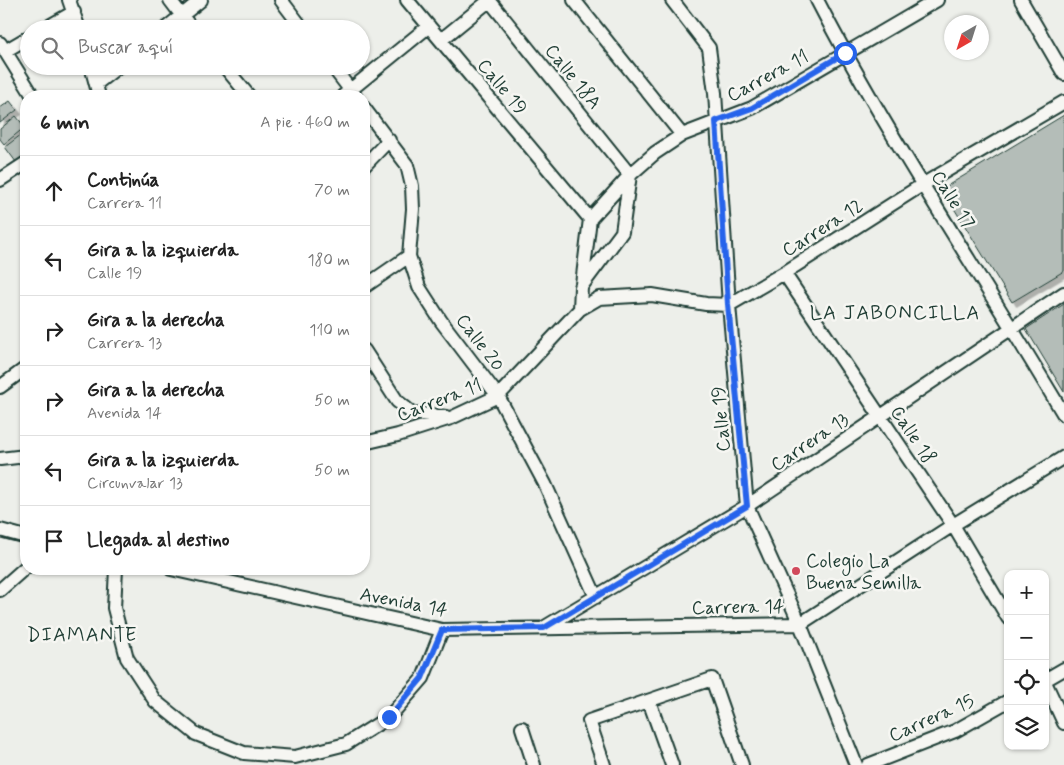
<!DOCTYPE html>
<html lang="es">
<meta charset="utf-8">
<style>
:root{--surface:#fff;--page:#f2f2f2;--text:#222;--muted:#767676;--line:#e0e0e0}
body{margin:0;font-family:Mynerve,sans-serif;background:var(--page);color:var(--text)}
.controls{position:absolute;right:15px;bottom:15px;display:grid;overflow:hidden;border-radius:10px;box-shadow:0 1px 4px #0004}
.controls button{width:45px;height:45px;display:grid;place-items:center;padding:0;border:0;border-bottom:1px solid var(--line);background:var(--surface);color:var(--text);font:25px sans-serif}
.compass{position:absolute;left:944px;top:15px;width:45px;height:45px;border-radius:50%;background:var(--surface);box-shadow:0 1px 4px #0004;rotate:219deg}
.stop{position:absolute;width:15px;height:15px;margin:-11px;border:4px solid #2563eb;border-radius:50%;background:#fff}
.stop.end{background:#2563eb;border-color:#fff;box-shadow:0 1px 5px #0008}
.list{margin:0;padding:0;list-style:none}
h2{display:flex;justify-content:space-between;align-items:center;height:65px;margin:0;padding:0 20px;font-size:21px}
h2 small{font-size:16px;font-weight:400;color:var(--muted)}
.list li{display:grid;grid-template-columns:32px 1fr auto;gap:15px;align-items:center;box-sizing:border-box;height:70px;padding:0 20px;border-top:1px solid var(--line)}
.list b{display:block;font-size:19px;white-space:nowrap}
.list p{margin:0;font-size:16px;white-space:nowrap;color:var(--muted)}
.list em{font-size:16px;font-style:normal;color:var(--muted)}
.icon{flex:none;width:28px;height:28px;fill:none;stroke:currentColor;stroke-width:2;stroke-linecap:round;stroke-linejoin:round}
.map{position:relative;flex:none;width:1064px;height:765px;overflow:hidden}
.search{position:absolute;background:var(--surface);box-shadow:0 1px 4px #0004;left:20px;top:20px;width:350px;height:55px;display:flex;align-items:center;gap:12px;box-sizing:border-box;padding:0 18px;border-radius:28px;color:var(--muted);font-size:19px}
.panel{position:absolute;background:var(--surface);box-shadow:0 1px 4px #0004;left:20px;top:90px;width:350px;height:485px;border-radius:20px}
.map>svg:first-child{display:block}
</style>
<div class="map">
<svg width="1064" height="765" viewBox="0 0 1064 765">
<defs>
<filter id="shadow"><feDropShadow dx="4.5" dy="4.5" stdDeviation="0" flood-color="#0004"/></filter>
</defs>
<rect width="100%" height="100%" fill="#edefea"/>
<filter id="ink" filterUnits="userSpaceOnUse"><feTurbulence type="fractalNoise" baseFrequency=".02" numOctaves="2"/><feDisplacementMap in="SourceGraphic" scale="10" xChannelSelector="R" yChannelSelector="G"/><feConvolveMatrix kernelMatrix="1 2 1 2 8 2 1 2 1" color-interpolation-filters="sRGB"/></filter>
<g filter="url(#ink)">
<path fill="#b4bdb8" stroke="#1f3d34" filter="url(#shadow)" d="M10,101L17,110L0,123V108Z
M1064,115V271L1012,302L942,189Z
M16,116L25,127L4,144L0,139V129Z
M26,131V154L16,162L5,147Z
M1064,304V392L1026,329Z"/>
<g fill="none" stroke-linecap="round" stroke-linejoin="round">
<defs>
<path id="street" d="M69,0L79,29
M170,0L192,29
M281,0L303,29
M407,0L590,219
M489,0L630,175L590,219
M574,0L682,135
M672,0L709,48L715,93L729,305L747,506L800,624L856,765
M817,0C891,143 982,276 1064,415
M1021,0L1064,74
M44,29L74,12
M165,29L201,0
M441,40L490,0
M0,43L33,96
M5,51L29,37
M91,66L99,96
M224,66L249,96
M332,66L355,96
M96,84L119,66
M343,96L429,26
M364,108L407,165L412,186L413,209L409,256L419,287L441,321L498,396L545,484L596,597
M364,166L389,140
M0,180L26,163
M784,273L953,525L1008,618
M582,284L590,219
M364,287L409,256
M580,309L581,287L622,232L630,175L655,153L682,135L752,108L937,0
M364,350L397,401L412,413L446,417
M0,387L26,368
M364,443L398,435L451,418L498,396L580,309L599,298L652,295L706,304L729,305L784,273L922,185L1064,102
M0,459L26,456
M0,530L26,537
M116,569L114,608L127,658L155,701L196,734L244,753L295,757L346,744L389,717L423,678L442,630
M171,569L442,630L800,624L953,525L1064,457
M0,590L26,567
M545,627L747,506L1064,293
M1045,680L1064,669
M1045,682L1064,723
M649,701L672,765
M522,728L534,765
M604,765L589,721L712,679L742,765
M868,765L955,731L1008,701"/>
</defs>
<use href="#street" stroke="#1f3d34" stroke-width="16"/>
<use href="#street" stroke="#f6f6f2" stroke-width="12"/>
</g>
</g>
<g fill="none" stroke-linecap="round" stroke-linejoin="round" filter="url(#ink)">
<path stroke="#2563eb" stroke-width="6" d="M389,717L422,678L442,630L544,628L747,506L728,304L716,121L752,108L845,53"/>
</g>
<circle fill="#d1495b" stroke="#f6f6f2" stroke-width="2" cx="796" cy="571" r="5"/>
<g text-anchor="middle" stroke-width="5" stroke-linejoin="round" paint-order="stroke">
<g font-size="19" fill="#1f3d34" stroke="#f6f6f2">
<text transform="translate(767 75) rotate(-28)" y="7">Carrera 11</text>
<text transform="translate(574 76) rotate(51)" y="7">Calle 18A</text>
<text transform="translate(503 86) rotate(50)" y="7">Calle 19</text>
<text transform="translate(954 199) rotate(58)" y="7">Calle 17</text>
<text transform="translate(822 227) rotate(-32)" y="7">Carrera 12</text>
<text transform="translate(481 342) rotate(53)" y="7">Calle 20</text>
<text transform="translate(439 399) rotate(-21)" y="7">Carrera 11</text>
<text transform="translate(720 419) rotate(-95)" y="7">Calle 19</text>
<text transform="translate(914 434) rotate(56)" y="7">Calle 18</text>
<text transform="translate(809 441) rotate(-34)" y="7">Carrera 13</text>
<text transform="translate(404 601) rotate(11)" y="7">Avenida 14</text>
<text transform="translate(738 606) rotate(-1)" y="7">Carrera 14</text>
<text transform="translate(931 717) rotate(-24)" y="7">Carrera 15</text>
</g>
<g font-size="19" fill="#1f3d34" stroke="#f6f6f2" text-anchor="start">
<text x="806" y="567">Colegio La<tspan x="806" dy="22">Buena Semilla</tspan></text>
</g>
<g font-size="20" letter-spacing="1" fill="#1f3d34" stroke="#f6f6f2">
<text x="895" y="319">LA JABONCILLA</text>
<text x="82" y="641">DIAMANTE</text>
</g>
</g>
</svg>
<div class="controls">
<button>+</button>
<button>−</button>
<button><svg class="icon" aria-label="locate" viewBox="0 0 24 24"><circle cx="12" cy="12" r="6"/><path d="M12 2v4M12 18v4M2 12h4M18 12h4"/></svg></button>
<button><svg class="icon" aria-label="layers" viewBox="0 0 24 24"><path d="M12 4l9 5-9 5-9-5zM3 14l9 5 9-5"/></svg></button>
</div>
<svg class="compass" viewBox="-18 -18 36 36"><path d="M0-13l5 13h-10z" fill="#e53935"/><path d="M0 13l5-13h-10z" fill="#767676"/></svg>
<div class="stop" style="left:845px;top:53px"></div>
<div class="stop end" style="left:389px;top:717px"></div>
<div class="search"><svg class="icon" aria-label="search" viewBox="0 0 24 24"><circle cx="10" cy="10" r="6"/><path d="M15 15l6 6"/></svg>Buscar aquí</div>
<section class="panel">
<h2>6 min<small>A pie · 460 m</small></h2>
<ul class="list">
<li><svg class="icon" aria-label="ahead" viewBox="0 0 24 24"><path d="M12 20V5M6 11l6-6 6 6"/></svg><div><b>Continúa</b><p>Carrera 11</p></div><em>70 m</em></li>
<li><svg class="icon" aria-label="left" viewBox="0 0 24 24"><path d="M17 20v-9H6M10 6l-5 5 5 5"/></svg><div><b>Gira a la izquierda</b><p>Calle 19</p></div><em>180 m</em></li>
<li><svg class="icon" aria-label="right" viewBox="0 0 24 24"><path d="M7 20v-9h11M14 6l5 5-5 5"/></svg><div><b>Gira a la derecha</b><p>Carrera 13</p></div><em>110 m</em></li>
<li><svg class="icon" aria-label="right" viewBox="0 0 24 24"><path d="M7 20v-9h11M14 6l5 5-5 5"/></svg><div><b>Gira a la derecha</b><p>Avenida 14</p></div><em>50 m</em></li>
<li><svg class="icon" aria-label="left" viewBox="0 0 24 24"><path d="M17 20v-9H6M10 6l-5 5 5 5"/></svg><div><b>Gira a la izquierda</b><p>Circunvalar 13</p></div><em>50 m</em></li>
<li><svg class="icon" aria-label="arrive" viewBox="0 0 24 24"><path d="M6 21V4h12l-3 4 3 4H6"/></svg><div><b>Llegada al destino</b></div></li>
</ul>
</section>
</div>
